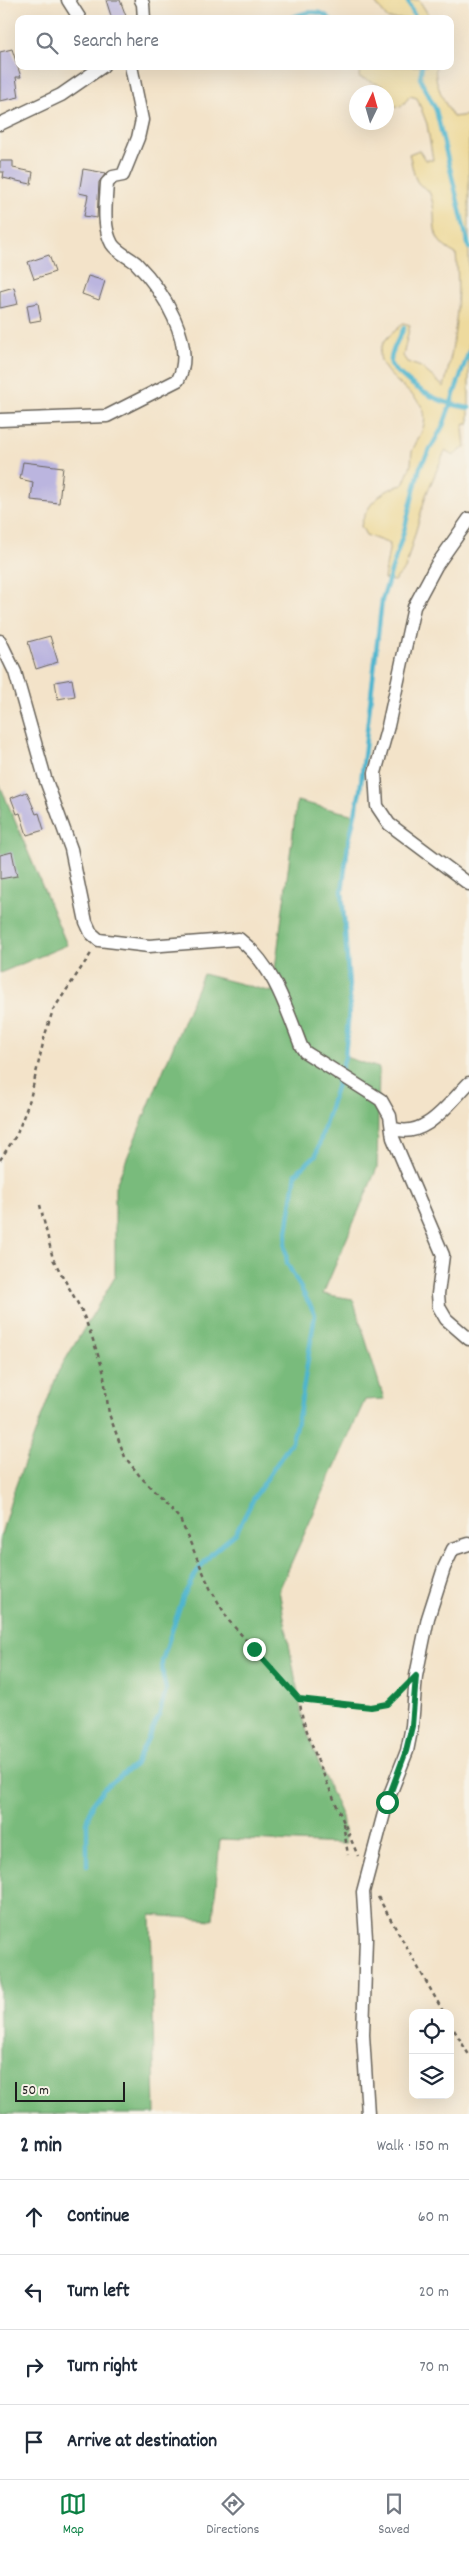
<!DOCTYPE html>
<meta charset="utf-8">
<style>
:root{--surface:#fff;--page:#f6f6f7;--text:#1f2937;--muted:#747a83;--line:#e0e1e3;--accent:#0b8043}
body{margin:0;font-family:Dekko,sans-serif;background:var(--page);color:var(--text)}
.controls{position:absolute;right:15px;bottom:15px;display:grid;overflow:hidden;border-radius:10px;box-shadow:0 5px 20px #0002}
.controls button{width:45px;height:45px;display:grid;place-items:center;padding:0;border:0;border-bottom:1px solid var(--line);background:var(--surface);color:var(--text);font:25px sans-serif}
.compass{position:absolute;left:349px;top:85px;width:45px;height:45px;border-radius:50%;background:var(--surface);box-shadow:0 5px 20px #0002;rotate:5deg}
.scale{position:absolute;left:15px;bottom:12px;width:110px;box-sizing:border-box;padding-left:5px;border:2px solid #1c1c1c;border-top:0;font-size:14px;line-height:18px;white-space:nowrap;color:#1c1c1c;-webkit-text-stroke:4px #f7f3e8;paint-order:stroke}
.stop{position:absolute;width:15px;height:15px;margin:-11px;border:4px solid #0b8043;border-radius:50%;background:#fff}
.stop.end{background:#0b8043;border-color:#fff;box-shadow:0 1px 5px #0008}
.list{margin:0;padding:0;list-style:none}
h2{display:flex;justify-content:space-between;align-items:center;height:65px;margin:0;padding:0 20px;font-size:21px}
h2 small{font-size:16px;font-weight:400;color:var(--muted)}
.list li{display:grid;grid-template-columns:32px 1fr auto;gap:15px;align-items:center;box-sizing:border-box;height:75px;padding:0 20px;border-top:1px solid var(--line)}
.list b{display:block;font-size:19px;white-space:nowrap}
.list em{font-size:16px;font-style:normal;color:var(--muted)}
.icon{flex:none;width:28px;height:28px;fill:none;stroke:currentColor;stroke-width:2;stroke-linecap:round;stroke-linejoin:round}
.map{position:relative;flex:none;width:469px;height:2114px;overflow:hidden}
.search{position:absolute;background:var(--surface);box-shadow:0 5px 20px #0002;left:15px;right:15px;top:15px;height:55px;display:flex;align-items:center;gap:12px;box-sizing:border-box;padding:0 18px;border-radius:10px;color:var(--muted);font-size:19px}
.sheet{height:365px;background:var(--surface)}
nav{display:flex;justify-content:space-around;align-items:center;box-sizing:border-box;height:70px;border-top:1px solid var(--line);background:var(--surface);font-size:14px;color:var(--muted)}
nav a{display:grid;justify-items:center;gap:2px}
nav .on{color:var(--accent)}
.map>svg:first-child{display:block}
</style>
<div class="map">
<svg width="469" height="2114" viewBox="0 0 469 2114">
<rect width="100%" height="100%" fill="#f7f3e8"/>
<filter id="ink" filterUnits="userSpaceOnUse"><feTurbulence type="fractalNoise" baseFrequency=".02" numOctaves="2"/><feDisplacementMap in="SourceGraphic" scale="10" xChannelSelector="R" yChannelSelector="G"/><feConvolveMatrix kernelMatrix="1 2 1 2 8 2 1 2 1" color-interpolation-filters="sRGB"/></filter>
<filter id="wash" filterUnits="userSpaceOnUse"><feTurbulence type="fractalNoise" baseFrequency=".0096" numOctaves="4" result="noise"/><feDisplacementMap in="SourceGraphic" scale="20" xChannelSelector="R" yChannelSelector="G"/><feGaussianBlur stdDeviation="1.12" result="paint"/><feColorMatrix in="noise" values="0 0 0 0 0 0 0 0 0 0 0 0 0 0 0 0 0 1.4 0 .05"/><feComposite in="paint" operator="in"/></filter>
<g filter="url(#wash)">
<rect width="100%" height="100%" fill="#f3e3c9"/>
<path fill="#79bb7c" stroke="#4a6c4c" d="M0,785L67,945L0,973Z
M297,801L355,815L342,891L350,999L345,1057L379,1068L377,1168L323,1294L353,1299L384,1399L365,1400L279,1590L303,1720L317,1759L342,1817L346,1844L220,1839L213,1920L151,1915L155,2114H0V1538L13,1493L58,1372L115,1277V1187L203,974L272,992Z"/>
<path fill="#eeda9e" stroke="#857b5d" d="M373,0H419L431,19H388Z
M360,66H436C433,82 445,103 453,117L469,115V424H465L463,429L465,447L453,456L445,451L426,495L405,569L394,581L384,579L390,544L366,535L361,526C366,505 382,489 403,485C405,479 408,474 410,468C412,463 411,457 412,452C417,438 429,426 423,409C414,388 366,370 384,342C388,335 398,330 403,323L410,325L403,356L407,362L421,367L444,387C455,343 461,299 456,254C424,238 440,219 430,194C428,188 423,188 419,184C413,178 412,162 409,154L419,150L425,160H433L427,124L417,98L410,96L401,107L395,106L383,86L359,77Z"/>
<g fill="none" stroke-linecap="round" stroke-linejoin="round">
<path stroke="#4fb5ce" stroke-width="4.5" d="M407,0L416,19
M293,17C305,12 320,8 330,19
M422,66L420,78L436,110L469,248
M404,328C400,337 389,353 391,364C392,369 397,372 401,375C420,393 443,404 469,408
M87,1866V1823L92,1804L104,1788L135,1765L159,1716L166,1690L163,1677L162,1661L183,1597L196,1573L212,1553L236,1533L254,1498L292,1441L300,1409L315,1314L287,1263L285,1245L296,1173L316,1155L345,1057L350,999L342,891L348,845L360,791L382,600L404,531L420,467L443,426L469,351"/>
</g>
<g id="blocks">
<path fill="#bbb5df" d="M106,0H120L127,19H112Z
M12,49L21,77H16L19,97L0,101V52Z
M0,161H13V168L33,172L31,184L3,178L4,172H0Z
M83,169L106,173L99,182L97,218L84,216L88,195L79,193Z
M49,255L55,272L34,279L28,262Z
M88,276L105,281L99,300L82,294Z
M14,287L18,304L0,308V291Z
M38,303L41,320L30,322L27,305Z
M23,462L63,467L59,503L31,500L33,482L20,479Z
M50,636L58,662L36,669L28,642Z
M72,679L75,696L58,699L55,682Z
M27,792L36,814L39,813L44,830L27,835L20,813L17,814L11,798Z
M12,852L17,876L0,879V855Z"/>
</g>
</g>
<g filter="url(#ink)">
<use href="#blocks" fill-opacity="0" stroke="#676259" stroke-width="1"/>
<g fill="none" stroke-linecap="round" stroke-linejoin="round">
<defs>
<path id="street" d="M68,0L80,19
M141,0L143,4L144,19
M0,124L61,95L103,66
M0,420L107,416L178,380C197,344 162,289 136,263C129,257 117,252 112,244C102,226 106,202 107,183L113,177L123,175L138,138L142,120L131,66
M469,519L436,566L414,607L388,726L375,773L377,806L389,824L469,884
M0,641L15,672L45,778L71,849L86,922L91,933L99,940L149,946L239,939C274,966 286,1007 301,1046L305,1052L381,1100L390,1116L393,1138L443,1255L438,1294L439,1307L446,1319L469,1339
M392,1128C424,1141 449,1103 469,1083
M368,2114L363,2035L366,1938L363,1892L387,1802L407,1751L412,1726L416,1676L428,1618L444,1568L453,1549L469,1544"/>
</defs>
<use href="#street" stroke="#676259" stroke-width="15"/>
<path stroke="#676259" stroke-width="2.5" stroke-dasharray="4 4" stroke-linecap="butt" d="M0,1160L17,1134L30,1099L45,1035L53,1010L92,952
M40,1205L53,1259L82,1311L93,1340L103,1370L109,1414L125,1457L139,1475L180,1519L210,1588L229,1621L299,1699L303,1720L317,1759L358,1856
M299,1699L371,1707L388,1704L402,1691
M343,1823L348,1855
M378,1897L444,2013
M450,2023L469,2055"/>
<use href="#street" stroke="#fff" stroke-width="12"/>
</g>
</g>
<g fill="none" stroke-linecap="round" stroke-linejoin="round" filter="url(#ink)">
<path stroke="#0b8043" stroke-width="6" d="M254,1649L299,1699L371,1707L388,1704L416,1676L412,1726L406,1751L387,1802"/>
</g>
</svg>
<div class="controls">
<button><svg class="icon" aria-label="locate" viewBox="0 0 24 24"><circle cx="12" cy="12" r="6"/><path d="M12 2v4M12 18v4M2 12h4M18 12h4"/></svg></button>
<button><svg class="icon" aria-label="layers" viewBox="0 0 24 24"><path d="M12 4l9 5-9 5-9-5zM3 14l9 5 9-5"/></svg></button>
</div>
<svg class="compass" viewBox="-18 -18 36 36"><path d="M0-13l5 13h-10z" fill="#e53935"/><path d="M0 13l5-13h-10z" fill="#747a83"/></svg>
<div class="scale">50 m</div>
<div class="stop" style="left:387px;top:1802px"></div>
<div class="stop end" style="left:254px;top:1649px"></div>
<div class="search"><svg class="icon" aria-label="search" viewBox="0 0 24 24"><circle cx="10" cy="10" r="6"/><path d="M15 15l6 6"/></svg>Search here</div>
</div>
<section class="sheet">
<h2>2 min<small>Walk · 150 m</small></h2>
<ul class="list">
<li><svg class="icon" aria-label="ahead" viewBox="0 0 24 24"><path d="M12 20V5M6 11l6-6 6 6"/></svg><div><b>Continue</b></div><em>60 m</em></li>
<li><svg class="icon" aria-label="left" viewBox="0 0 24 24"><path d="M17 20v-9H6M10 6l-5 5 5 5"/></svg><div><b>Turn left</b></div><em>20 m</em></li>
<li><svg class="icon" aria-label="right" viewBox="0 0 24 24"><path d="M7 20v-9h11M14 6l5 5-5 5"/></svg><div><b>Turn right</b></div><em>70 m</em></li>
<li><svg class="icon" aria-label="arrive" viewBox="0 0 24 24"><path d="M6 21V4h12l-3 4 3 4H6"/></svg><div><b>Arrive at destination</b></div></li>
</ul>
</section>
<nav>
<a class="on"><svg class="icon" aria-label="map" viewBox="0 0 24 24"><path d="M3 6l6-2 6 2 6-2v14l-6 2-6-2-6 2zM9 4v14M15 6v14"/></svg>Map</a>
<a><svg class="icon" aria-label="directions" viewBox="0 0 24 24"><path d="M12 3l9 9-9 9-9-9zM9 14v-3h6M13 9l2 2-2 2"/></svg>Directions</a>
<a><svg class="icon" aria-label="saved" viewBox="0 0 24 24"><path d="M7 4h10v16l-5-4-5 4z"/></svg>Saved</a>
</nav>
